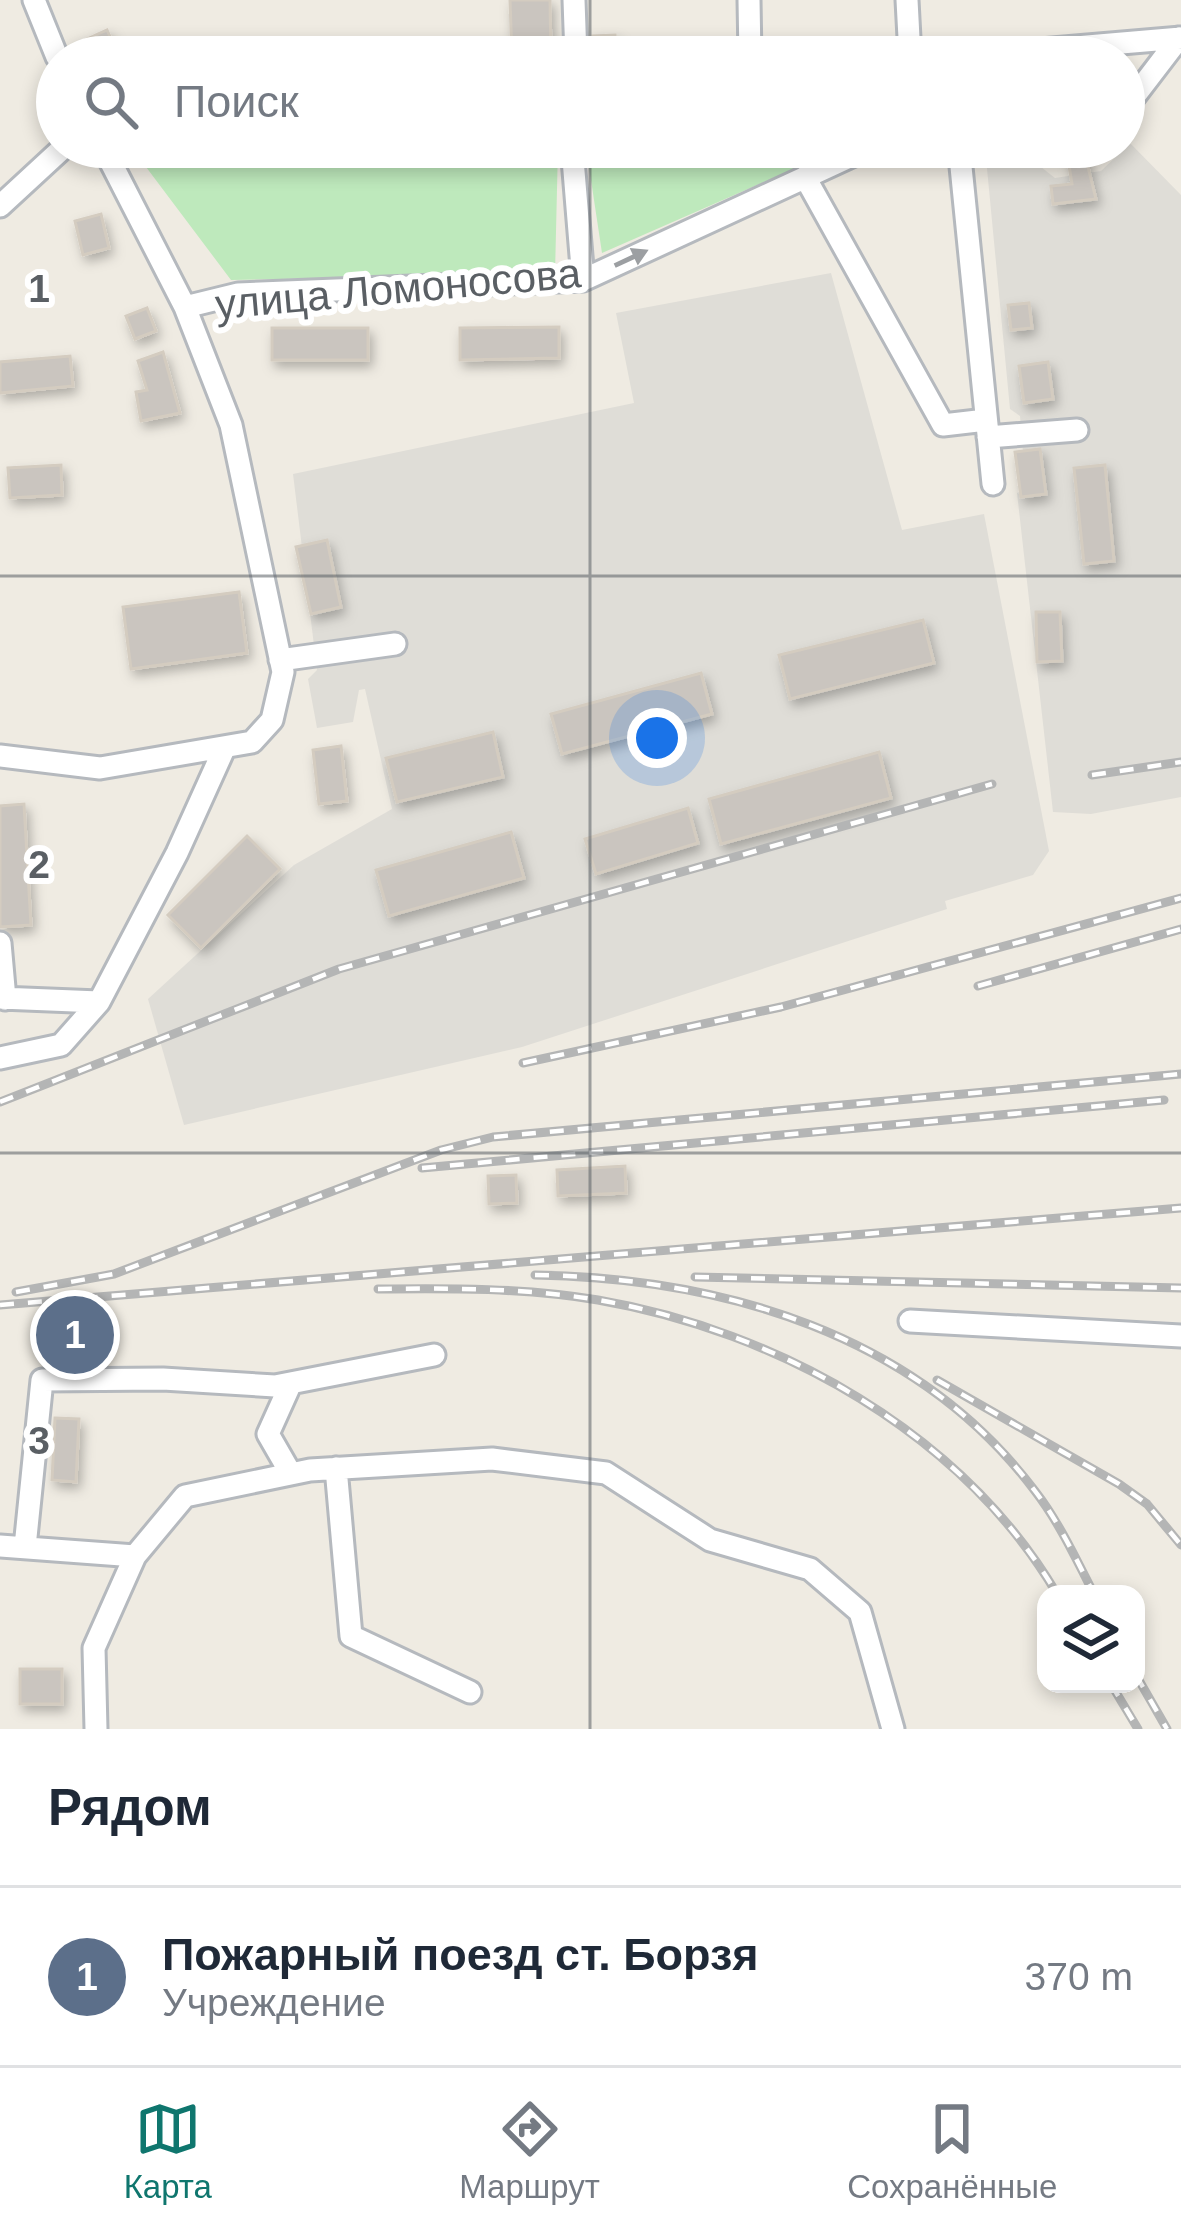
<!DOCTYPE html>
<html lang="ru">
<meta charset="utf-8">
<style>
:root{--surface:#fff;--page:#f6f6f7;--text:#1f2937;--muted:#747a83;--line:#e0e1e3;--accent:#0f766e}
body{margin:0;font-family:Helvetica,sans-serif;background:var(--page);color:var(--text)}
.controls{position:absolute;right:36px;bottom:36px;display:grid;overflow:hidden;border-radius:24px;box-shadow:0 6px 18px #0003}
.controls button{width:108px;height:108px;display:grid;place-items:center;padding:0;border:0;border-bottom:3px solid var(--line);background:var(--surface);color:var(--text);font:60px sans-serif}
.you{position:absolute;left:657px;top:738px;width:42px;height:42px;margin:-30px;border:9px solid #fff;border-radius:50%;background:#1a73e8;box-shadow:0 0 0 18px #1a73e833}
.badge{display:grid;place-items:center;width:78px;height:78px;border-radius:50%;background:var(--accent);color:#fff;font-size:39px;font-weight:700}
.pin{position:absolute;translate:-50% -50%;border:6px solid #fff;box-shadow:0 3px 12px #0006}
.list{margin:0;padding:0;list-style:none}
h2{display:flex;justify-content:space-between;align-items:center;height:156px;margin:0;padding:0 48px;font-size:51px}
h2 small{font-size:39px;font-weight:400;color:var(--muted)}
.list li{display:grid;grid-template-columns:78px 1fr auto;gap:36px;align-items:center;box-sizing:border-box;height:180px;padding:0 48px;border-top:3px solid var(--line)}
.list b{display:block;font-size:45px;white-space:nowrap}
.list p{margin:0;font-size:39px;white-space:nowrap;color:var(--muted)}
.list em{font-size:39px;font-style:normal;color:var(--muted)}
.icon{flex:none;width:66px;height:66px;fill:none;stroke:currentColor;stroke-width:2;stroke-linecap:round;stroke-linejoin:round}
.map{position:relative;flex:none;width:1181px;height:1729px;overflow:hidden}
.search{position:absolute;background:var(--surface);box-shadow:0 6px 18px #0003;left:36px;right:36px;top:36px;height:132px;display:flex;align-items:center;gap:30px;box-sizing:border-box;padding:0 42px;border-radius:66px;color:var(--muted);font-size:45px}
.sheet{height:336px;background:var(--surface)}
nav{display:flex;justify-content:space-around;align-items:center;box-sizing:border-box;height:168px;border-top:3px solid var(--line);background:var(--surface);font-size:33px;color:var(--muted)}
nav a{display:grid;justify-items:center;gap:6px}
nav .on{color:var(--accent)}
.map>svg:first-child{display:block}
</style>
<div class="map">
<svg width="1181" height="1729" viewBox="0 0 1181 1729">
<defs>
<filter id="shadow"><feDropShadow dx="3.5" dy="6" stdDeviation="6" flood-color="#0004"/></filter>
</defs>
<rect width="100%" height="100%" fill="#efebe2"/>
<path fill="#dfddd7" d="M1130,143L1181,195V797L1091,814L1053,812L1017,493L1026,488L1020,416L1010,409L986,158L1027,156L1055,178L1101,171Z
M831,273L902,530L984,514L1049,851L1033,875L945,901L947,909L522,1047L184,1125L148,999L294,865L392,809L365,689L359,690L353,722L317,728L308,679L317,670L293,474L634,403L616,313Z"/>
<path fill="#bee9bc" d="M131,147H558L555,274L231,280Z
M586,147H844L602,253Z"/>
<path fill="#cac5bf" stroke="#d4ccc0" stroke-width="3" filter="url(#shadow)" d="M510,0H550L551,57H512Z
M107,30L119,57H79L74,45Z
M615,35L616,57H593V36Z
M1066,147H1083L1096,199L1053,204L1051,186L1072,184Z
M101,214L109,248L83,255L75,221Z
M1029,303L1032,328L1011,330L1008,305Z
M147,308L156,331L135,339L126,316Z
M559,327V358L460,360V328Z
M272,328H368V360H272Z
M163,352L180,413L141,421L136,392L147,390L138,361Z
M70,356L73,386L0,393V362Z
M1048,362L1053,399L1024,403L1019,366Z
M1040,449L1046,494L1021,497L1015,452Z
M61,465L62,495L10,498L8,468Z
M1105,465L1114,561L1084,564L1074,468Z
M327,540L341,607L311,614L296,547Z
M239,592L247,653L131,669L123,607Z
M1036,612H1060L1062,661L1037,662Z
M923,620L934,663L790,699L779,655Z
M701,673L712,714L562,754L551,714Z
M493,732L503,777L397,802L386,758Z
M341,746L347,801L319,804L313,750Z
M879,752L891,798L721,844L709,799Z
M24,804L31,925L0,927V806Z
M688,808L698,843L596,874L585,839Z
M511,832L524,878L389,916L376,870Z
M247,836L280,869L201,948L168,915Z
M625,1166L626,1193L558,1196L557,1170Z
M516,1175L517,1203L489,1204L488,1176Z
M55,1418L79,1419L76,1482L52,1480Z
M20,1669H62V1704H20Z"/>
<g fill="none" stroke-linecap="round" stroke-linejoin="round">
<defs>
<path id="minor" d="M34,0L57,57
M574,0L576,57
M749,0L750,57
M907,0L910,57
M956,57L1181,38
M1124,110L1179,38
M572,147L583,280
M959,147L993,484
M805,177L943,425L986,420
M0,206L64,147
M185,307L238,294L583,280L871,147
M988,437L1077,430
M280,660L395,644
M0,756L100,768L252,742L272,720L283,672L231,425L185,307L103,147
M0,943L5,999
M0,998L99,1002L177,853L224,749
M0,1058L61,1045L99,1002
M910,1321L1181,1336
M291,1383L268,1434L291,1474
M336,1468L351,1636L470,1692
M0,1546L135,1556
M25,1547L42,1380L163,1379L275,1386L434,1355
M96,1729L94,1648L135,1556L185,1496L310,1470L492,1459L606,1473L710,1540L810,1569L860,1612L893,1729"/>
</defs>
<use href="#minor" stroke="#b5b9be" stroke-width="27"/>
<use href="#minor" stroke="#fff" stroke-width="21"/>
<defs>
<path id="rail" d="M1092,775L1181,762
M978,986L1181,929
M523,1063L781,1007L1181,898
M0,1102L339,969L992,784
M422,1168L1164,1100
M535,1275C723,1278 917,1334 1035,1491C1059,1522 1076,1559 1094,1594
M695,1277L1181,1288
M378,1289C450,1288 527,1288 598,1300C778,1331 962,1433 1057,1594
M16,1292L114,1274L441,1150L493,1137L1181,1074
M0,1305L1181,1208
M937,1380L1119,1484L1147,1504L1181,1545
M1136,1675L1167,1729
M1111,1684L1138,1729"/>
</defs>
<use href="#rail" stroke="#b4b5b5" stroke-width="9"/>
<use href="#rail" stroke="#fff" stroke-width="4.5" stroke-dasharray="14" stroke-linecap="butt"/>
</g>
<defs><path id="oneway-solid" d="M-6-.8H1V-3.2L6.5 0L1 3.2V.8H-6Z" transform="scale(3)"/></defs>
<use fill="#9c9fa2" href="#oneway-solid" transform="translate(631 258) rotate(-25)"/>
<path fill="none" stroke="#5a5f64" stroke-width="3" stroke-opacity="0.55" d="M590,0V57M590,147V1729M0,576H1181M0,1153H1181"/>
<g text-anchor="middle" stroke-width="12" stroke-linejoin="round" paint-order="stroke">
<g font-size="42" fill="#5a5f64" stroke="#fff">
<text transform="translate(398 288) rotate(-5)" y="15">улица Ломоносова</text>
</g>
</g>
<g font-size="39" text-anchor="middle" font-weight="bold" fill="#5a5f64" stroke="#fff" stroke-width="12" stroke-linejoin="round" paint-order="stroke">
<text x="39" y="302">1</text>
<text x="39" y="878">2</text>
<text x="39" y="1454">3</text>
</g>
</svg>
<div class="controls">
<button><svg class="icon" aria-label="layers" viewBox="0 0 24 24"><path d="M12 4l9 5-9 5-9-5zM3 14l9 5 9-5"/></svg></button>
</div>
<div class="you"></div>
<div class="pin badge" style="left:75px;top:1335px;background:#5c6f8a">1</div>
<div class="search"><svg class="icon" aria-label="search" viewBox="0 0 24 24"><circle cx="10" cy="10" r="6"/><path d="M15 15l6 6"/></svg>Поиск</div>
</div>
<section class="sheet">
<h2>Рядом<small></small></h2>
<ul class="list">
<li><span class="badge" style="background:#5c6f8a">1</span><div><b>Пожарный поезд ст. Борзя</b><p>Учреждение</p></div><em>370 m</em></li>
</ul>
</section>
<nav>
<a class="on"><svg class="icon" aria-label="map" viewBox="0 0 24 24"><path d="M3 6l6-2 6 2 6-2v14l-6 2-6-2-6 2zM9 4v14M15 6v14"/></svg>Карта</a>
<a><svg class="icon" aria-label="directions" viewBox="0 0 24 24"><path d="M12 3l9 9-9 9-9-9zM9 14v-3h6M13 9l2 2-2 2"/></svg>Маршрут</a>
<a><svg class="icon" aria-label="saved" viewBox="0 0 24 24"><path d="M7 4h10v16l-5-4-5 4z"/></svg>Сохранённые</a>
</nav>
